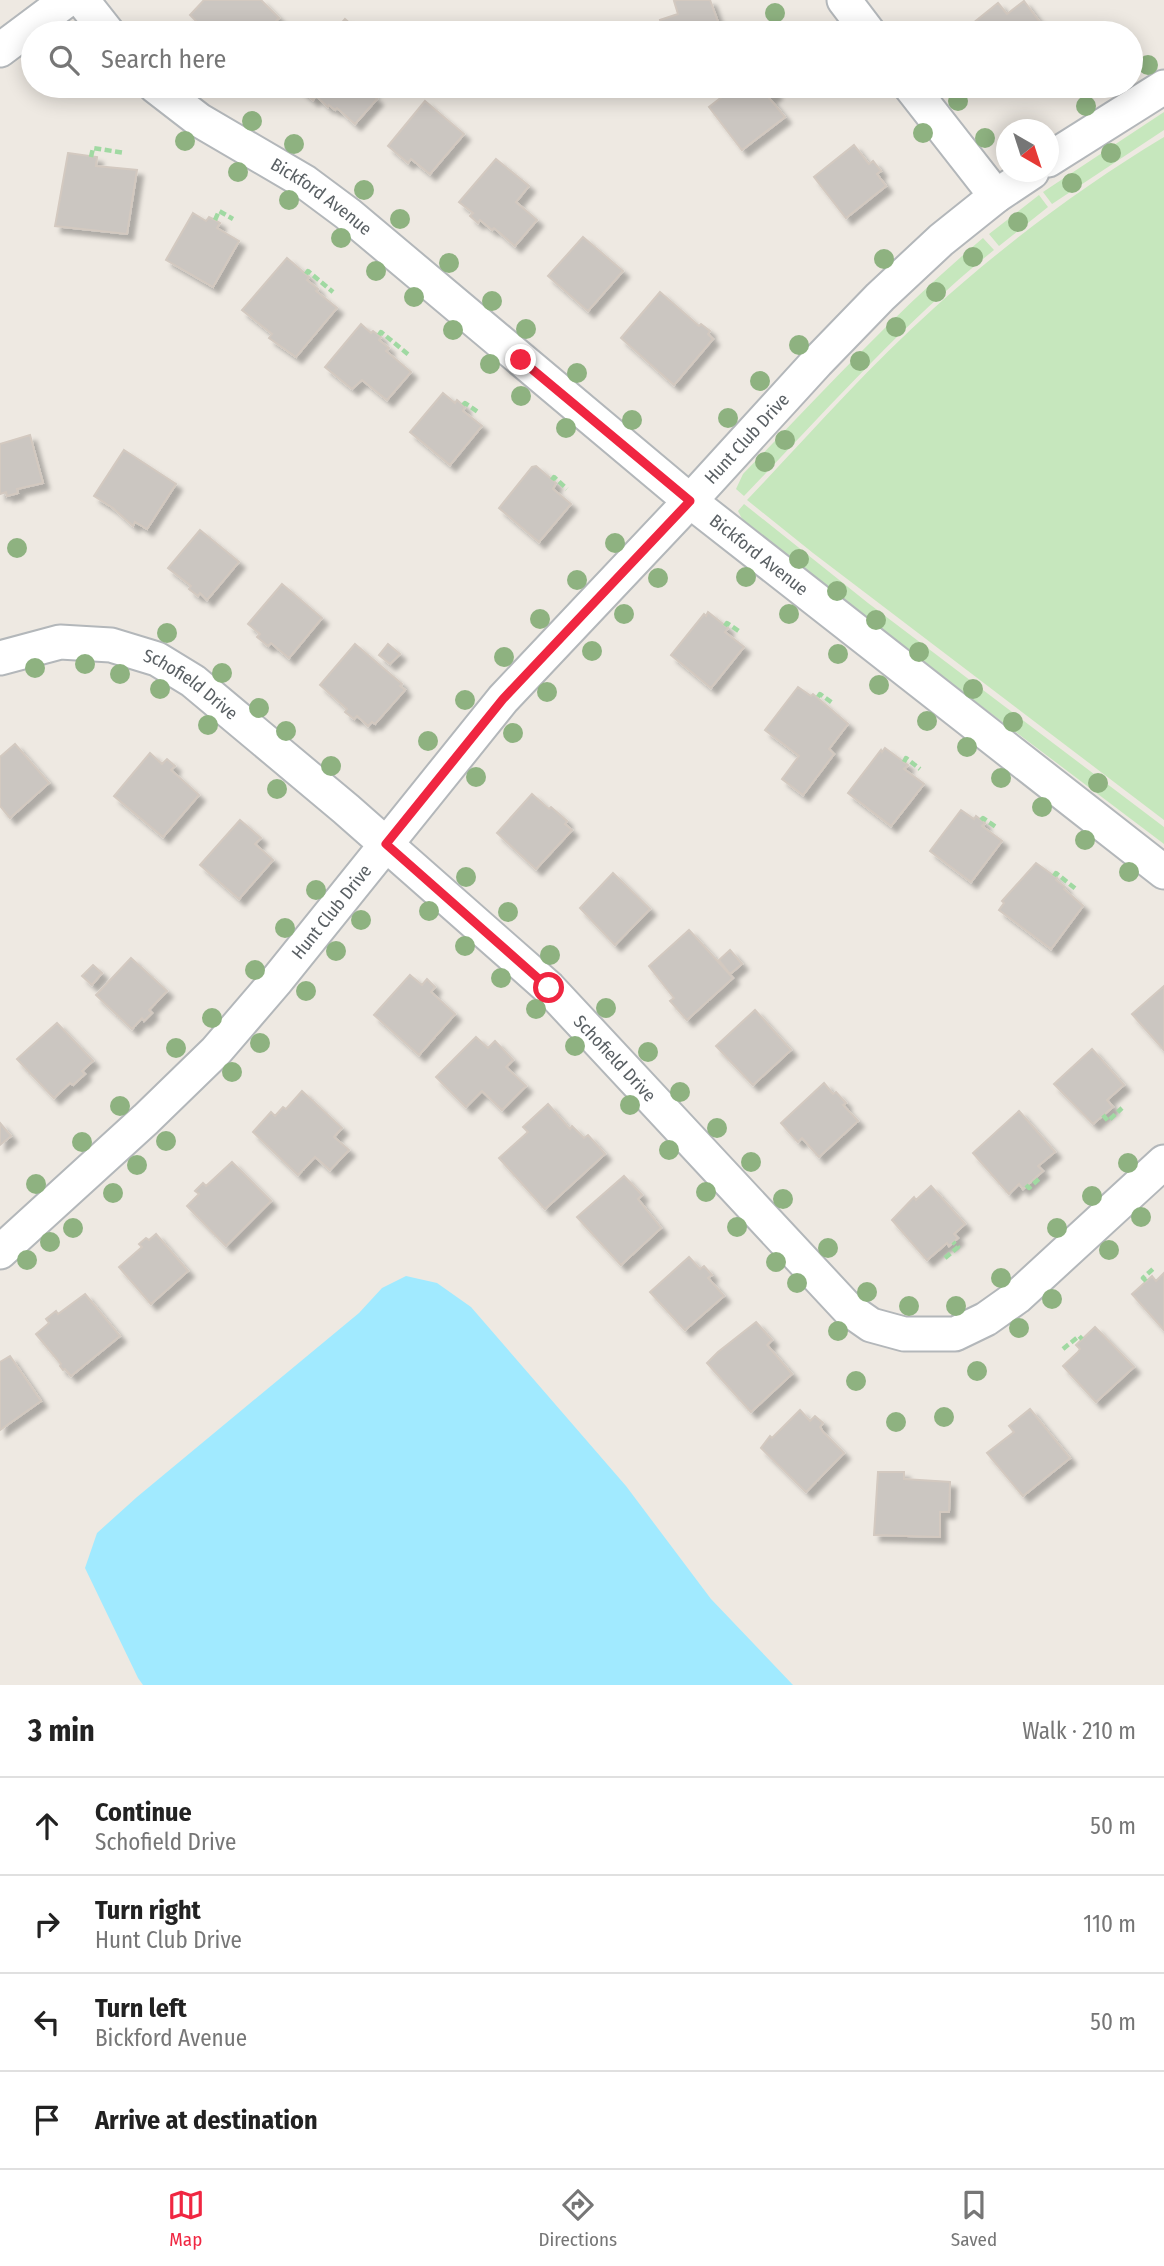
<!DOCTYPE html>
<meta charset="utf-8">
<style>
:root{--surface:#fff;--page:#f2f2f2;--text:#222;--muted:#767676;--line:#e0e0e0;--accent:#f02641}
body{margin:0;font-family:"Fira Sans Condensed",sans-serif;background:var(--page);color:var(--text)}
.compass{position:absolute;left:996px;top:119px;width:63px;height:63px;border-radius:50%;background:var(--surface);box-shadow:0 4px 18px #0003;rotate:141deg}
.stop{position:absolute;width:21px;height:21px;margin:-16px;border:5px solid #f02641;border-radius:50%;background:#fff}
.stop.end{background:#f02641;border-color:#fff;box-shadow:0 2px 7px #0008}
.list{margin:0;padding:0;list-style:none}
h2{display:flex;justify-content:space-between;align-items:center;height:91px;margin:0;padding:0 28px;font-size:30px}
h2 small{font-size:23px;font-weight:400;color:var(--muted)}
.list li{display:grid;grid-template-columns:46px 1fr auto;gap:21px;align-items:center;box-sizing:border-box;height:98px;padding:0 28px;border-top:2px solid var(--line)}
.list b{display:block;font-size:26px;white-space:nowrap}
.list p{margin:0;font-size:23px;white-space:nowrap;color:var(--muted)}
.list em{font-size:23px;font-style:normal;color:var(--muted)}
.icon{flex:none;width:38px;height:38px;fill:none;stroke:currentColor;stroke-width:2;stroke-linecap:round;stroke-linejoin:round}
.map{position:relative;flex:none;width:1164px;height:1685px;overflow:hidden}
.search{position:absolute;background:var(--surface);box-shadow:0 4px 18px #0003;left:21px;right:21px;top:21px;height:77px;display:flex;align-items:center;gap:18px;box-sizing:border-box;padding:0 24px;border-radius:38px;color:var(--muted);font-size:26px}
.sheet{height:483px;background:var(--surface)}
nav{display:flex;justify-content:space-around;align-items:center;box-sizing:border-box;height:98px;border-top:2px solid var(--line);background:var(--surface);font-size:19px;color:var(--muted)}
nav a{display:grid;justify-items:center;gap:4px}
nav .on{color:var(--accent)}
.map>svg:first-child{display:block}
</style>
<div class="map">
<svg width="1164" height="1685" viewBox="0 0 1164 1685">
<defs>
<filter id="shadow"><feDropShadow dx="6" dy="6" stdDeviation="2" flood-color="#0004"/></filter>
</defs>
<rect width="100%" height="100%" fill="#eee9e2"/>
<path fill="#c6e7bd" d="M1164,112V130L1052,204L1043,192Z
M1164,137V820L813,553L747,500C808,436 867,368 933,309C1005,244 1081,187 1164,137Z
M1039,195L1048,207L999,246L989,234Z
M983,238L994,250C902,324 825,412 744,496L736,489L743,474C823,392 895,312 983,238Z
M744,504L868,603L1164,827V844L808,575L742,519L738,511Z"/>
<path fill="#a1eaff" d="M406,1276L437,1283L471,1307L626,1486L711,1599L793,1685H143L138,1678L85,1568L97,1533L137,1497L359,1313L382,1288Z"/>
<path fill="#cbc6c1" stroke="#d3c9c0" stroke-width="2" filter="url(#shadow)" d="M204,0H261L279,18L264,33H208L190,15Z
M678,0H710L721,30L727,28L728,33H664L660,20L678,14L674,1Z
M1024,1L1048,33L1051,31L1052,33H979L972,24L998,3L1007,14Z
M345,19L360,32L333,33Z
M296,86H376L370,93L377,99L355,124L337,108L335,110L329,105L328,107L316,96L313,100Z
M736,86H770L776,93L769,98L785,117L742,150L709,107Z
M425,101L464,134L430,174L411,159L408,163L388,146Z
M854,145L869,164L873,161L881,171L877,174L886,186L846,218L814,177Z
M68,153L97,157L96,166L137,170L127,234L55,226Z
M496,159L529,186L516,202L537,220L515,246L494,228L492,230L480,220L478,223L470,216L473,213L459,202Z
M193,213L206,221L209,217L215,220L220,223L217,228L239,241L213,287L166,260Z
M583,237L623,271L588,311L548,276Z
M287,258L309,277L307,280L318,289L316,291L337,308L296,357L269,338L272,334L242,310Z
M660,292L699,326L701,324L710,331L708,334L713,339L674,385L621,338Z
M361,324L371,333L373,331L381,337L379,340L389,348L386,351L411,372L387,400L362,380L352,389L325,367Z
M443,393L455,403L457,400L465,407L463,411L482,426L450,465L410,432Z
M30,435L43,483L17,489L18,493L7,496L6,492L0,494V444Z
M124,450L176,484L147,529L135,522L133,526L113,508L94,496Z
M536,466L556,483L553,489L571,504L539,542L499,508L532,467Z
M200,530L239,562L207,600L200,593L198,596L189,589L191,586L168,568Z
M282,584L322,618L289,658L271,643L268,646L257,637L260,634L248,624Z
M708,612L728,628L725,632L744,647L711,688L671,655L704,614L706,616Z
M355,644L402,684L400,686L405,690L375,724L372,722L368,726L357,716L354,719L345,712L347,709L320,685Z
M388,644L400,654L390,664L379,655Z
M798,687L811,696L813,694L848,724L829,749L834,754L803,795L782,779L799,756L765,730Z
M15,744L49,783L10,818L0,806V757Z
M885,748L908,765L904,769L924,784L891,826L848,793L881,750L882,752Z
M150,753L162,764L167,759L175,766L171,770L199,795L163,837L114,796Z
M532,794L549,809L551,807L567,821L565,824L572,830L536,869L497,833Z
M961,810L974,819L976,816L985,823L982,826L1002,841L971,882L930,851Z
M240,820L261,838L255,844L273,860L239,899L200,865Z
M1036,863L1057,878L1056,880L1065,887L1064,889L1083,906L1051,949L999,910L1004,903L1002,901Z
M613,873L650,909L615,945L580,908Z
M689,930L733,978L687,1020L670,1001L674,998L649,966Z
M730,950L742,964L730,974L719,960Z
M131,958L167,991L149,1010L152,1013L144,1021L142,1018L132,1029L96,995Z
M93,965L102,973L92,985L82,976Z
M410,975L422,985L427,979L435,987L431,992L455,1014L419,1055L374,1015Z
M1164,986V1050L1132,1014Z
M755,1010L791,1050L753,1085L716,1046Z
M57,1023L93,1061L82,1071L85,1074L73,1085L70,1083L54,1098L17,1059Z
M476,1037L488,1048L495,1041L513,1060L506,1067L526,1086L502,1110L482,1091L466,1107L436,1077Z
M1092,1049L1124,1085L1107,1100L1113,1107L1093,1124L1054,1084Z
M824,1083L833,1094L836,1092L846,1103L843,1105L858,1121L819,1157L802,1138L798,1142L781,1123Z
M302,1091L342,1128L334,1137L349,1150L330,1170L315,1157L298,1175L253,1132L271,1112L275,1116L283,1107L286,1109Z
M548,1104L570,1129L572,1126L584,1138L588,1135L605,1154L545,1209L499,1158L528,1132L523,1127Z
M1019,1111L1055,1152L1038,1166L1043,1171L1023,1189L1019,1184L1009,1194L973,1153Z
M0,1123L11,1136L0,1145Z
M232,1162L271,1201L226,1246L187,1206L199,1194L195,1191L203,1183L206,1186Z
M624,1176L642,1195L638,1199L661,1228L621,1265L577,1217Z
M931,1186L965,1224L954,1234L958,1238L949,1246L947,1243L927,1260L892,1220L914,1197L916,1200Z
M156,1234L188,1271L151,1304L119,1267L142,1247L139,1244L146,1238L149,1240Z
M689,1257L700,1269L704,1266L712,1275L708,1278L724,1296L685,1330L650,1292Z
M1164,1273V1330L1132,1294L1152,1276L1156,1281Z
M85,1294L120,1336L71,1376L65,1369L63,1370L60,1366L61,1364L36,1334L49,1323L46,1319L56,1311L58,1314Z
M756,1322L772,1340L767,1345L792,1374L751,1412L707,1363L718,1352Z
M1095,1327L1134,1367L1096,1402L1063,1366L1078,1352L1080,1349L1076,1345Z
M10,1356L41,1401L0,1430V1362Z
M1030,1409L1070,1458L1023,1496L987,1453L1014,1432L1009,1426Z
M800,1410L810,1421L815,1416L823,1423L820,1427L823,1432L844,1453L806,1492L761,1448L770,1436L772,1438Z
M878,1472H904V1479L950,1482L949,1512H940V1537L874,1535Z"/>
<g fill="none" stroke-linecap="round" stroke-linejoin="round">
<defs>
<g id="minor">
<path d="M82,0L108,33"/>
<path d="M844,0L869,33"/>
<path d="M0,50L67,0"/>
<path id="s1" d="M155,86L199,120L305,182L348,214L690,501L1164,872"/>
<path d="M910,86L996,196"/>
<path d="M1048,160L1164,87"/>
<path id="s2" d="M0,658L60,642L111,645L157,659L193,681L346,809L549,988L848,1309L871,1325L904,1334H955L986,1319L1017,1297L1164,1162"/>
<path id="s3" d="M0,1252L146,1119L216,1051L277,980L503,699L690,501L817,362L880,297L941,240L996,196L1032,172"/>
</g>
</defs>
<use href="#minor" stroke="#b3b7ba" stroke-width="37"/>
<path stroke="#a0d9a2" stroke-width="4.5" stroke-dasharray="7 3.5" stroke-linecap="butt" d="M199,33L204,29
M91,157L93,148L125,153
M215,220L219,211L233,219
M306,274L308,271L333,292
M379,335L381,332L409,355
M463,405L465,403L478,412
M552,480L554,477L567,489
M725,626L727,623L740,632
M818,697L820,694L834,704
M904,762L906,758L920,769
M981,820L983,818L996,827
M1054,876L1056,873L1077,890
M1103,1115L1108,1121L1122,1108
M1026,1185L1029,1188L1041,1177
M945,1258L958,1247L953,1242
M1146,1281L1143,1278L1155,1267
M1063,1349L1079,1336L1082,1339"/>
<use href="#minor" stroke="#fff" stroke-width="33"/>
</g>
<g fill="#8eb280">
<circle cx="775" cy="13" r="10"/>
<circle cx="1148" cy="65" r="10"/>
<circle cx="958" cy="101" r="10"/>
<circle cx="1086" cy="106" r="10"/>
<circle cx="252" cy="121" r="10"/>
<circle cx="923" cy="133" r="10"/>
<circle cx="985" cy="138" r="10"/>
<circle cx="185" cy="141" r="10"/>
<circle cx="294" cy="144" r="10"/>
<circle cx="1111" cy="153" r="10"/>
<circle cx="238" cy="172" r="10"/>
<circle cx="1072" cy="183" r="10"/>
<circle cx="364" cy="190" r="10"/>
<circle cx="289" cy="200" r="10"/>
<circle cx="400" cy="219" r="10"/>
<circle cx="1018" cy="222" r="10"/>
<circle cx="341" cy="238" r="10"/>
<circle cx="973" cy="257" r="10"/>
<circle cx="884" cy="259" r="10"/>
<circle cx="449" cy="263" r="10"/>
<circle cx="376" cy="271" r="10"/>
<circle cx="936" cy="292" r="10"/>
<circle cx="414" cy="297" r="10"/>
<circle cx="492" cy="301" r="10"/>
<circle cx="896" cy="327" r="10"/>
<circle cx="526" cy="329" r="10"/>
<circle cx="453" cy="330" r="10"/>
<circle cx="799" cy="345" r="10"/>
<circle cx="860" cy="361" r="10"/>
<circle cx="490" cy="364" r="10"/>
<circle cx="577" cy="373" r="10"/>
<circle cx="760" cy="381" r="10"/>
<circle cx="521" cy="396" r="10"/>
<circle cx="728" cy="418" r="10"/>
<circle cx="632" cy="420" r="10"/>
<circle cx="566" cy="428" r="10"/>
<circle cx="785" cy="440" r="10"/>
<circle cx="765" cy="462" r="10"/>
<circle cx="615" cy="543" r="10"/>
<circle cx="17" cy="548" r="10"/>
<circle cx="799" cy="559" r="10"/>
<circle cx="746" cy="577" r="10"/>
<circle cx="658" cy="578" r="10"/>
<circle cx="577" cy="580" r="10"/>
<circle cx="837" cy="591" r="10"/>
<circle cx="624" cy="614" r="10"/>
<circle cx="789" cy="614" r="10"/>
<circle cx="540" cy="619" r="10"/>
<circle cx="876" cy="620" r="10"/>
<circle cx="167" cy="633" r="10"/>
<circle cx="592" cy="651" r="10"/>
<circle cx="919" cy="652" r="10"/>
<circle cx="838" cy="654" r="10"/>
<circle cx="504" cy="657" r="10"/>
<circle cx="85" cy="664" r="10"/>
<circle cx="35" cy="668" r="10"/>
<circle cx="222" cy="673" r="10"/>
<circle cx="120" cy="674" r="10"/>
<circle cx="879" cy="685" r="10"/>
<circle cx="160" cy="689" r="10"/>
<circle cx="973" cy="689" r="10"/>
<circle cx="547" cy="692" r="10"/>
<circle cx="465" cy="700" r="10"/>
<circle cx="259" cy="708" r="10"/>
<circle cx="927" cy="721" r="10"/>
<circle cx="1013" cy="722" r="10"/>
<circle cx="208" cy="725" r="10"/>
<circle cx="286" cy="731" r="10"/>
<circle cx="513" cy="733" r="10"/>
<circle cx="428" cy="741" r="10"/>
<circle cx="967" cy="747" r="10"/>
<circle cx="331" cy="766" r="10"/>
<circle cx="476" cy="777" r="10"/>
<circle cx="1001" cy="778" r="10"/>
<circle cx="1098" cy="783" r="10"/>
<circle cx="277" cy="789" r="10"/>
<circle cx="1042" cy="807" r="10"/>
<circle cx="1085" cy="840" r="10"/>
<circle cx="1129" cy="872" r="10"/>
<circle cx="466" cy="877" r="10"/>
<circle cx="316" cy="890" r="10"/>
<circle cx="429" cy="911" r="10"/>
<circle cx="508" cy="912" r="10"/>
<circle cx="361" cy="920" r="10"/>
<circle cx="285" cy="928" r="10"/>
<circle cx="465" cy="946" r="10"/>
<circle cx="336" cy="951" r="10"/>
<circle cx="550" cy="955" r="10"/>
<circle cx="255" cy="970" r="10"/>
<circle cx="501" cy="978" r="10"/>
<circle cx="306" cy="991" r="10"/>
<circle cx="606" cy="1008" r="10"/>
<circle cx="536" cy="1009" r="10"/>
<circle cx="212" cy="1018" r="10"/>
<circle cx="260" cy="1043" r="10"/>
<circle cx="575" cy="1046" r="10"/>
<circle cx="176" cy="1048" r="10"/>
<circle cx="648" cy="1052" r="10"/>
<circle cx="232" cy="1072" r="10"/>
<circle cx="680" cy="1092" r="10"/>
<circle cx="630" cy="1105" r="10"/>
<circle cx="120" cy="1106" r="10"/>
<circle cx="717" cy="1128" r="10"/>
<circle cx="166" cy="1141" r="10"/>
<circle cx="82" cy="1142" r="10"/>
<circle cx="669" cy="1150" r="10"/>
<circle cx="751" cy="1162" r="10"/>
<circle cx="1128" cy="1163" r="10"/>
<circle cx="137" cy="1165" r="10"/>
<circle cx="36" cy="1184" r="10"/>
<circle cx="706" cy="1192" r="10"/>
<circle cx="113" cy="1193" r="10"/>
<circle cx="1092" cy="1196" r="10"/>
<circle cx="783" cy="1199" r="10"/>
<circle cx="1141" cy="1217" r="10"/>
<circle cx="737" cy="1227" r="10"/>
<circle cx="73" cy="1228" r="10"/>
<circle cx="1057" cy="1228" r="10"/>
<circle cx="50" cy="1242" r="10"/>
<circle cx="828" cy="1248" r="10"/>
<circle cx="1109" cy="1250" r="10"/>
<circle cx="27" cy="1260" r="10"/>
<circle cx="776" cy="1262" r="10"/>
<circle cx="1001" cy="1278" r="10"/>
<circle cx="797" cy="1283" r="10"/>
<circle cx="867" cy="1292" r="10"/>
<circle cx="1052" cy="1299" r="10"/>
<circle cx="909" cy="1306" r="10"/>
<circle cx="956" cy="1306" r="10"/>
<circle cx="1019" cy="1328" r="10"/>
<circle cx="838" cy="1331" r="10"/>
<circle cx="977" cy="1371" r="10"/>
<circle cx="856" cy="1381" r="10"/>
<circle cx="944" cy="1417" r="10"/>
<circle cx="896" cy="1422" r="10"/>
</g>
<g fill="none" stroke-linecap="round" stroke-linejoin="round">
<path stroke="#f02641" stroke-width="9" d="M521,360L690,501L503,699L386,844L549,988"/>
</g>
<g text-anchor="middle" stroke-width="7" stroke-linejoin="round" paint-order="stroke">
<g font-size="18" fill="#5a6064" stroke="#fff">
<text dy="6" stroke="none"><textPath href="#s1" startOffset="200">Bickford Avenue</textPath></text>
<text dy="6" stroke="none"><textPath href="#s3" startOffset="1106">Hunt Club Drive</textPath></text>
<text dy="6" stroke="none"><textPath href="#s1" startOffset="766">Bickford Avenue</textPath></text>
<text dy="6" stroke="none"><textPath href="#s2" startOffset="203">Schofield Drive</textPath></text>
<text dy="6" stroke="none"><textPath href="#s3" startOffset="476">Hunt Club Drive</textPath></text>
<text dy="6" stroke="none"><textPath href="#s2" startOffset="770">Schofield Drive</textPath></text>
</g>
</g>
</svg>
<svg class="compass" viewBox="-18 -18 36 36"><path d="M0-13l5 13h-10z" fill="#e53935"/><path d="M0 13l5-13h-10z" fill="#767676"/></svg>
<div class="stop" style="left:549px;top:988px"></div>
<div class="stop end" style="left:521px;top:360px"></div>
<div class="search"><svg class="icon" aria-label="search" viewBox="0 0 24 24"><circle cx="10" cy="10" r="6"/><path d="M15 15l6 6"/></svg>Search here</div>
</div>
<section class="sheet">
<h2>3 min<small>Walk · 210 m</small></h2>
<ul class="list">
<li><svg class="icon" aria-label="ahead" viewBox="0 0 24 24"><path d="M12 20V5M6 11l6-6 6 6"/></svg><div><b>Continue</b><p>Schofield Drive</p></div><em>50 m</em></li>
<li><svg class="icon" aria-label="right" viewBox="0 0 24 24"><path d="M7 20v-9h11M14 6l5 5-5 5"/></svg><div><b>Turn right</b><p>Hunt Club Drive</p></div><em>110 m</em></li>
<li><svg class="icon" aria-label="left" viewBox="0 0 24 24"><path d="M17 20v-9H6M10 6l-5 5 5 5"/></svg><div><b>Turn left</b><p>Bickford Avenue</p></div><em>50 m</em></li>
<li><svg class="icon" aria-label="arrive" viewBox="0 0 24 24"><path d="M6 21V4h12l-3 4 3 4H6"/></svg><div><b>Arrive at destination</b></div></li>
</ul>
</section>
<nav>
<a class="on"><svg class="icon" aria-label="map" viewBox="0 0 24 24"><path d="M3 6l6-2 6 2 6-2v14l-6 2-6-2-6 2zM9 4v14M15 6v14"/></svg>Map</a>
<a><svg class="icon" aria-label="directions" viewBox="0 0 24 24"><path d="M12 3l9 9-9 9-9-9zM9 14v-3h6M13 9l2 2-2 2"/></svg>Directions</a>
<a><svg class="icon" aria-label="saved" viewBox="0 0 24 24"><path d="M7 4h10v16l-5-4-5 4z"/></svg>Saved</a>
</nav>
